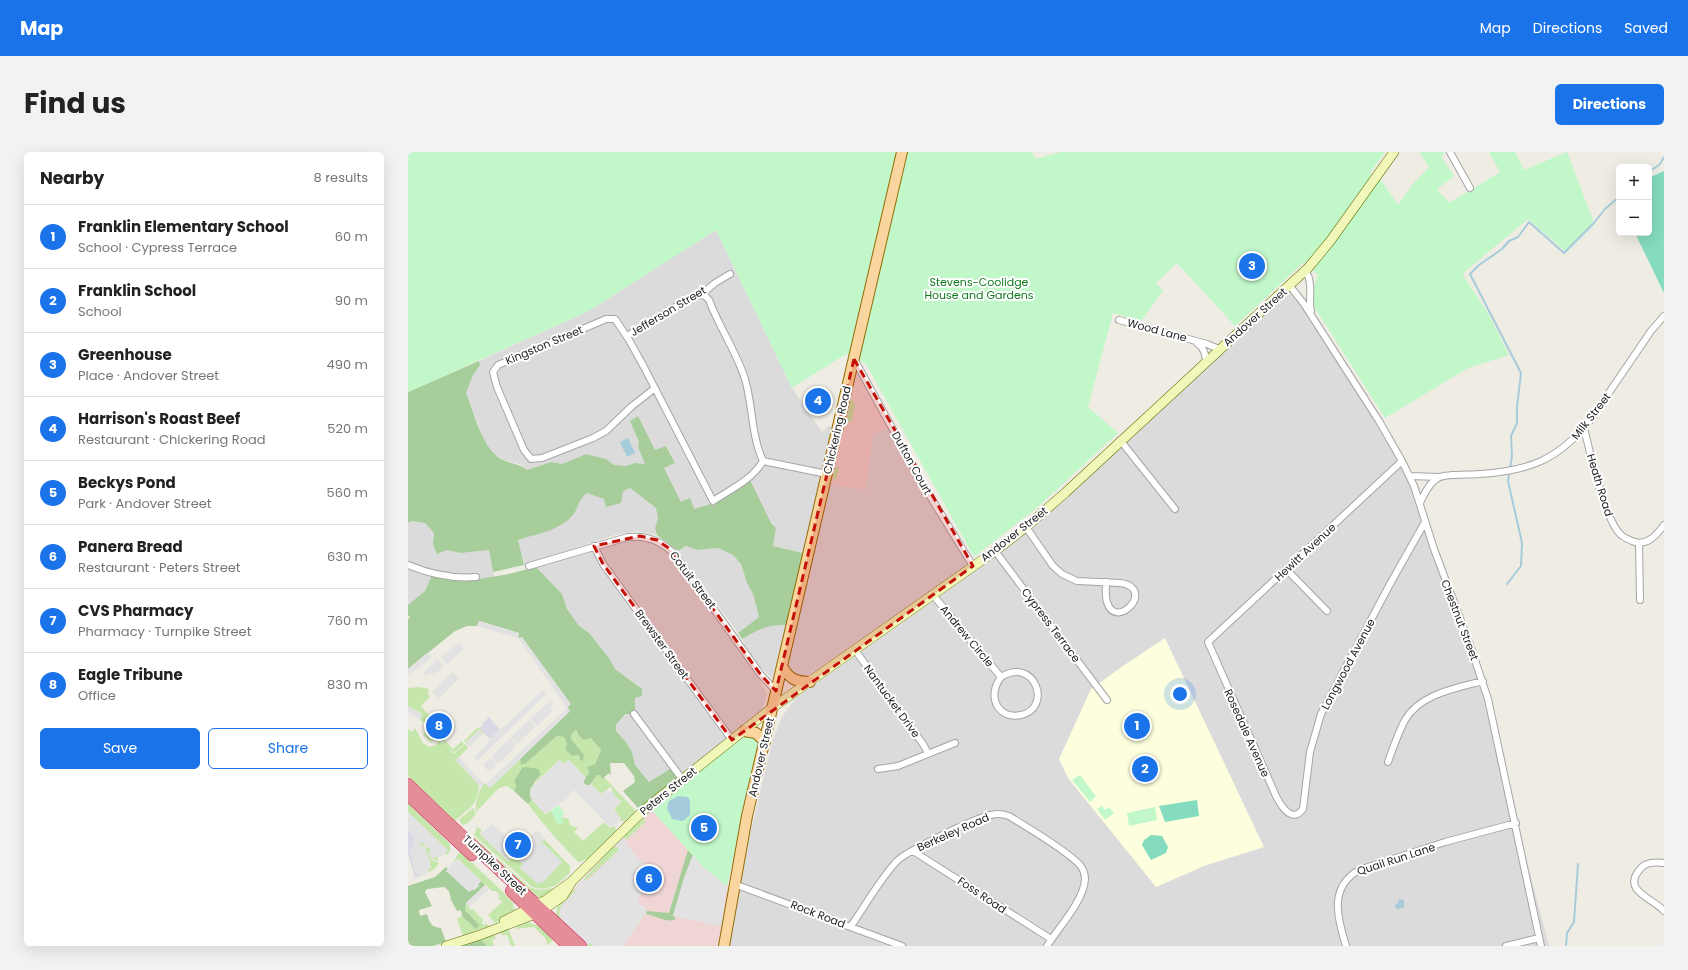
<!DOCTYPE html>
<meta charset="utf-8">
<style>
:root{--surface:#fff;--page:#f2f2f2;--text:#222;--muted:#767676;--line:#e0e0e0;--accent:#1a73e8}
body{margin:0;font-family:Poppins,sans-serif;background:var(--page);color:var(--text)}
.controls{position:absolute;right:12px;top:12px;display:grid;overflow:hidden;border-radius:6px;box-shadow:0 4px 16px #0002}
.controls button{width:36px;height:36px;display:grid;place-items:center;padding:0;border:0;border-bottom:1px solid var(--line);background:var(--surface);color:var(--text);font:20px sans-serif}
.you{position:absolute;left:772px;top:542px;width:14px;height:14px;margin:-10px;border:3px solid #fff;border-radius:50%;background:#1a73e8;box-shadow:0 0 0 6px #1a73e833}
.badge{display:grid;place-items:center;width:26px;height:26px;border-radius:50%;background:var(--accent);color:#fff;font-size:13px;font-weight:700}
.pin{position:absolute;translate:-50% -50%;border:2px solid #fff;box-shadow:0 1px 4px #0006}
.list{margin:0;padding:0;list-style:none}
h2{display:flex;justify-content:space-between;align-items:center;height:52px;margin:0;padding:0 16px;font-size:17px}
h2 small{font-size:13px;font-weight:400;color:var(--muted)}
.list li{display:grid;grid-template-columns:26px 1fr auto;gap:12px;align-items:center;box-sizing:border-box;height:64px;padding:0 16px;border-top:1px solid var(--line)}
.list b{display:block;font-size:15px;white-space:nowrap}
.list p{margin:0;font-size:13px;white-space:nowrap;color:var(--muted)}
.list em{font-size:13px;font-style:normal;color:var(--muted)}
.actions{display:flex;gap:8px;padding:12px 16px}
.actions a{flex:1;padding:9px 0;border:1px solid var(--accent);border-radius:6px;text-align:center;font-size:14px;color:var(--accent)}
.actions .main{background:var(--accent);color:#fff}
.map{position:relative;flex:none;width:1256px;height:794px;overflow:hidden;border-radius:6px}
header{display:flex;align-items:center;gap:24px;box-sizing:border-box;height:56px;padding:0 20px;background:var(--accent);color:#fff}
header strong{font-size:19px}
nav{display:flex;gap:22px;margin-inline-start:auto;font-size:14px}
.intro{display:flex;align-items:center;justify-content:space-between;box-sizing:border-box;height:96px;padding:0 24px}
h1{margin:0;font-size:28px}
.button{padding:10px 18px;border-radius:6px;background:var(--accent);color:#fff;font-size:14px;font-weight:700}
main{display:flex;gap:24px;padding:0 24px}
aside{flex:1;background:var(--surface);border-radius:6px;box-shadow:0 4px 16px #0002}
.map>svg:first-child{display:block}
</style>
<header>
<strong>Map</strong>
<nav><a>Map</a><a>Directions</a><a>Saved</a></nav>
</header>
<div class="intro"><h1>Find us</h1><a class="button">Directions</a></div>
<main>
<aside>
<h2>Nearby<small>8 results</small></h2>
<ul class="list">
<li><span class="badge">1</span><div><b>Franklin Elementary School</b><p>School · Cypress Terrace</p></div><em>60 m</em></li>
<li><span class="badge">2</span><div><b>Franklin School</b><p>School</p></div><em>90 m</em></li>
<li><span class="badge">3</span><div><b>Greenhouse</b><p>Place · Andover Street</p></div><em>490 m</em></li>
<li><span class="badge">4</span><div><b>Harrison's Roast Beef</b><p>Restaurant · Chickering Road</p></div><em>520 m</em></li>
<li><span class="badge">5</span><div><b>Beckys Pond</b><p>Park · Andover Street</p></div><em>560 m</em></li>
<li><span class="badge">6</span><div><b>Panera Bread</b><p>Restaurant · Peters Street</p></div><em>630 m</em></li>
<li><span class="badge">7</span><div><b>CVS Pharmacy</b><p>Pharmacy · Turnpike Street</p></div><em>760 m</em></li>
<li><span class="badge">8</span><div><b>Eagle Tribune</b><p>Office</p></div><em>830 m</em></li>
</ul>
<div class="actions"><a class="main">Save</a><a>Share</a></div>
</aside>
<div class="map">
<svg width="1256" height="794" viewBox="0 0 1256 794">
<rect width="100%" height="100%" fill="#efece4"/>
<path fill="#dcdbdb" d="M308,78L384,236L414,280L421,274L425,275L395,401L365,394L368,376L363,371L305,354L303,352L286,357L273,350L256,316L267,311L259,294L247,299L222,269L231,290L230,295L237,312L227,311L218,314L206,313L198,307L178,302L154,312L143,310L119,318L114,313L94,307L85,301L77,290L58,241L65,223L72,213L71,209L179,160Z
M876,141L883,142L893,152L978,287L990,309L1004,337L1037,435L1075,539L1141,794H321L342,682L365,587L374,565L388,546L583,408L629,371Z
M481,276L558,409L557,415L396,526H391L381,518V511L422,332L457,338L465,282Z
M222,336L248,356L250,367L247,376L249,383L228,379L207,383L116,413L110,388L152,374L165,363L173,346L179,340L196,347L198,354L215,338Z
M4,369L17,371L26,381L25,392L38,398L53,401L81,398L86,425L65,428L24,423L17,439L0,453V371Z
M225,386H236L248,391L261,401L300,453L348,522L359,542L354,558L349,565L329,581L268,626L267,622L262,617L241,630L227,613L224,600L217,589L208,579V573L217,562H223L227,546L234,537L207,517L201,506L181,481L171,475L159,457L154,442L128,415Z
M278,394L289,398L310,396L325,403L333,412L339,431L345,442L351,465L330,481L270,399Z
M363,473H378L364,527L343,505L334,487L348,478Z"/>
<path fill="#efd6d4" d="M447,216L481,276L465,282L457,338L422,332Z
M243,657L295,715L321,735L311,794H178L148,763L150,752L167,736L222,677Z"/>
<path fill="#fcfede" d="M757,486L856,695L796,714L748,735L660,626L651,607L683,537L715,514Z"/>
<path fill="#c6e7ab" d="M444,247L447,253L444,269L438,271L442,248Z
M429,314L431,318L427,329L425,326L426,318Z
M11,535L21,537L20,541L22,545L13,554L29,572L25,576L12,568L14,562L0,554V536Z
M70,575L76,581L75,582L71,578L58,590L61,595L56,589Z
M7,576L15,591L21,595L28,593L31,588L45,601H47L57,592L60,596L48,608L71,633C70,654 61,656 47,669L0,624V577L4,580Z
M18,578L23,580L27,587L26,589L22,590L15,583Z
M32,578L36,582L34,585L45,597L54,589L56,592L47,600C38,598 33,588 30,580Z
M168,578L172,585L175,588L183,586L193,598L187,612L179,618L181,622L178,626L161,608L156,612L151,608L126,632L133,622L114,616L106,629L108,634L106,639L99,634L91,636L68,660C66,653 72,635 77,631L82,636L112,607V610L118,611L149,584L156,585L159,592L157,597L164,604L170,603L172,605V607L175,609L170,595L163,587V583Z
M189,623H192L194,626L196,625L227,658L226,661L216,670L211,668L213,666L207,659V656L213,650L203,639L205,637L202,635L193,642L183,632Z
M124,648L137,662L143,659L148,667L154,669L155,665L158,667L160,666L162,673L170,676L166,680L175,689L196,670L202,676L207,674L208,679L179,708L177,707L173,710H170L144,682L122,655L120,652Z
M0,651L42,692V699L39,703L37,702L39,698L0,660Z
M65,656L68,662L60,671L55,673L51,668Z
M235,666L238,669L218,688L216,684Z
M69,675L74,678L72,682L100,709L103,705L111,708L115,712L112,716L133,730H135V692L131,694L130,692L136,687L162,714V721C150,732 143,740 124,735L66,683Z
M66,685L121,735L131,738L147,736C140,743 135,747 125,744L66,689Z
M13,689L23,698L20,702L29,704L31,709L20,706L17,694L13,695L12,691Z
M205,695H210V699L177,729L176,727Z
M52,699L105,750L106,757L108,758L103,763L87,771L80,763L94,750L90,746L92,744L88,739H84L50,707L45,710Z
M21,707L31,711L27,717L21,720L19,718L23,716Z
M167,737L169,738L155,751L179,793L182,791L186,794H178L151,769L148,763L150,752Z
M58,751L63,758L65,757L75,768L74,771L75,773L80,772L81,774L55,784L49,766L54,764L67,776L57,758Z
M121,770L122,771L132,774L146,787L140,793L137,786L126,775L108,777L110,774Z
M101,778L107,794H103L99,783H94L93,780Z
M86,783L88,786L84,788L86,794H79L72,787Z"/>
<path fill="#a6cd9a" d="M71,209L72,213L65,223L58,241C66,260 74,296 93,307C102,312 112,311 119,318L143,310L154,312L178,302L198,307L206,313L218,314L227,311L237,312L230,295L231,290L222,269L230,264L247,298L258,294L267,311L256,316L273,350L282,346L286,357L303,352L305,354L342,328L363,371L368,376L365,394L395,401L378,473C359,473 350,477 334,487L330,481L351,465L345,442L339,431L333,412L325,403L310,396L289,398L278,394L270,399L249,383L247,376L250,367L248,356L222,336L215,339L213,351L198,355L196,347L179,341C169,349 171,356 164,364C151,379 128,382 110,388L116,413L85,420L81,398L53,401L38,398L29,402L25,392L26,381L17,371L4,369L0,371V240Z
M128,415L154,442L159,457L171,474L181,481L201,506L207,517L234,537V544L227,546V558L223,562H217L208,573V579L217,589L224,600L227,613L241,630L262,617C264,619 267,621 268,624C270,634 239,651 231,657L215,639L227,630L226,624L216,611H202L203,623L201,621L194,627L192,623H189L181,634L176,632L175,627L181,622L179,615L187,612L193,598L183,586L175,588L172,585L168,578L163,583V587L176,603L175,609L172,608V605L170,603L164,604L157,597L159,592L156,585L149,584L118,611L113,613L112,607L162,559L114,485L110,486L111,481L71,469L69,474H59L47,479L0,517V467L2,465L0,463V453L17,439L24,423L65,428L101,422Z
M119,615L130,617L133,622C127,629 119,639 124,648L120,652L106,639L108,634L106,629L114,616Z
M280,698L285,703L276,726L265,764L267,765V768C255,770 249,764 238,762L239,759L261,761Z
M38,715L40,717L38,719L64,738H66L71,734L70,732L73,729L77,733L58,751L57,758L71,773L68,777L54,764L53,758L49,759L43,748L41,739L36,735L19,737L17,740L24,754L11,758L12,764L19,762C22,772 23,775 33,776L38,790L25,794H0V734L27,725Z
M72,787L79,794H53L54,793Z"/>
<path fill="#c2f7c9" d="M0,0H623L628,7L653,0H977L962,21L973,28L990,53L1005,32L1021,15L1011,0H1037L1033,5L1046,24L1029,37L1041,51L1092,20L1081,0H1107L1116,18L1159,0L1186,71L1158,100L1120,67L1055,121L1056,125L1080,161L1101,203L1060,216L977,266L905,153L904,140L910,123L896,110L827,174L769,111L748,131L755,139L733,169L705,161L680,255L710,281L631,354L566,405L458,212L438,202L384,236L308,78L179,160L0,240Z
M340,583H343L351,590V594L337,652L319,734L295,715L243,657L333,587Z
M672,623L688,644L682,650L664,628Z
M150,653L156,660L154,667L156,671L150,673L143,659Z
M694,654L697,658L701,655L706,661L697,668L689,657Z
M747,655L749,668L721,674L719,661Z"/>
<path fill="#84dbbe" d="M1256,19V141L1227,81H1241V26Z
M789,648L791,664L757,670L751,654Z
M743,683L754,684L760,695L758,701L743,708L734,693L736,688Z"/>
<path fill="#e2e2e2" d="M71,469L111,481L110,486L69,474Z
M114,485L163,552L159,556L162,559L82,636L78,632L159,556L111,487Z
M51,490L56,497L39,512L33,505Z
M19,501L23,506L0,524V517Z
M30,507L36,514L25,524L23,521L18,524L15,521Z
M45,520L51,526L31,547L24,540Z
M135,538L138,542L69,609L66,605L92,578Z
M143,548L146,552L142,555L145,558L129,574L122,567Z
M0,554L14,562L12,568L0,560Z
M121,568L127,575L109,592L103,585Z
M71,578L75,582L61,595L58,590Z
M102,586L108,594L90,612L83,605Z
M51,605L76,632L73,635L47,608Z
M82,606L89,613L81,620L75,613Z
M151,608L156,612L161,608L178,626L175,630L179,634L183,632L192,642L199,638L202,640L203,639L213,650L206,657L213,667L206,674L203,676L166,638L160,643L161,645L137,662L124,648L122,644V637Z
M0,660L40,698L31,706L29,704L25,707L20,702L23,698L12,690L13,695L17,694L23,717L19,718L21,720L13,724V722L8,723L1,697L5,696L6,682L0,677Z
M85,672L109,695L107,698L110,701L115,699L112,695L129,678L137,687L130,694L135,691L154,710L135,730H133L130,732L112,716L115,712L111,708L103,705L100,709L72,682Z
M216,684L219,693L240,717L230,752L236,754L239,759L215,794H186L182,791L179,793L154,768L151,762L153,754L168,739L167,737L176,727L179,729L210,699V695H205Z
M285,703L295,715L319,734L313,774L265,764L276,726Z
M49,707L73,729L70,732L71,734L61,740L38,719L45,710H47Z
M77,733L81,737L61,755L58,751Z"/>
<path fill="#d9d8e4" d="M81,565L92,578L82,587L77,582H75L76,581L72,576L75,573L74,572Z
M0,677L6,684L5,696L1,697L8,723L13,722V724L7,726L0,701Z"/>
<path fill="#a6ccdb" d="M220,286L227,301L219,305L212,290Z
M270,644L280,645L282,649V663L275,669L264,667L259,656L261,649Z
M991,747L996,748V755L990,757L987,756V753L990,751Z"/>
<g fill="none" stroke-linecap="round" stroke-linejoin="round">
<path stroke="#a6ccdb" stroke-width="2" d="M1241,20L1252,12L1256,5
M1099,432L1113,414L1114,391L1100,329L1104,304L1103,284L1109,271V255L1113,221L1062,122L1071,113L1094,97L1101,89L1110,85L1121,70L1156,101L1185,72L1197,57L1211,45
M1158,794L1159,781L1166,770L1170,712"/>
<defs>
<path id="street" d="M1042,0L1062,36
M897,119C906,129 900,147 903,160
M882,134L896,152L971,269L994,309L1006,334L1026,397L1062,493L1080,547L1133,794
M293,143L297,144L301,148C311,175 328,199 337,227C345,254 343,283 355,309L419,322
M711,168L799,192L811,197
M219,184L274,151L288,143H293L307,131L322,122
M789,191C796,196 797,201 798,209
M446,207L520,341L565,414
M247,236L223,255L198,279L185,286L134,306L123,307L116,298L89,235L85,220L90,213L198,167H207L221,188L236,215L305,349C323,337 344,328 355,309
M1176,276C1182,300 1196,367 1213,383C1216,386 1220,387 1224,389C1238,395 1248,384 1256,373
M712,288L767,357
M994,309L800,490L868,644C873,654 884,672 895,657L902,600L913,562L982,432L1017,370
M1002,324L1032,325
M1012,351C1016,342 1022,329 1032,325C1040,322 1062,323 1072,322C1121,319 1149,308 1181,270L1243,179L1256,164
M618,375L645,414L654,422L669,429L712,431C749,436 708,480 699,450C697,444 698,436 698,430
M1231,391L1232,448
M186,394L195,412L324,588
M587,399L699,548
M0,413C22,422 44,427 68,425
M121,414L220,385C240,383 255,389 268,404L353,523L368,539
M878,417L919,459
M525,443L593,525C584,537 583,554 598,562C603,564 608,564 613,563C645,556 627,504 593,525
M447,498L515,592L520,601
M226,562L274,627
M980,610C985,596 990,581 997,568C1012,542 1048,536 1075,529
M470,617L490,614L547,591
M505,699L643,787
M1256,711C1248,710 1238,710 1233,716C1212,739 1245,746 1256,759
M326,732L494,794
M443,774C457,754 472,727 489,709C499,699 567,666 583,663C589,661 595,662 601,664C620,676 657,697 672,713C675,717 677,722 677,727C676,749 650,776 639,794
M938,794C929,765 921,735 951,718L1037,690L1108,671
M1098,794L1131,786"/>
<path id="secondary" d="M129,752L138,748L163,730L236,658L364,556L587,399L618,375L657,341L900,116L923,88L986,0
M135,758L155,744L163,731
M96,769L122,756
M38,794L72,783L127,762"/>
<path id="primary" d="M374,514C381,527 388,530 402,530
M336,579L348,581L357,590
M316,794L339,664L494,0"/>
<path id="highway" d="M0,632L33,664L173,794
M0,643L64,703
M103,739L160,794"/>
</defs>
<use href="#street" stroke="#a5a5a5" stroke-width="8"/>
<use href="#secondary" stroke="#617108" stroke-width="10"/>
<use href="#primary" stroke="#936b05" stroke-width="12"/>
<use href="#highway" stroke="#d42a5c" stroke-width="12"/>
<use href="#street" stroke="#fff" stroke-width="6"/>
<use href="#secondary" stroke="#f1f7b9" stroke-width="9"/>
<use href="#primary" stroke="#f9d69f" stroke-width="10"/>
<use href="#highway" stroke="#e48e9a" stroke-width="11"/>
</g>
<path fill="#c51007" fill-opacity="0.2" stroke="#c51007" stroke-width="3" stroke-dasharray="8 5" stroke-linejoin="round" d="M446,207L565,414L324,588L195,412L186,394L232,384L249,388L262,397L353,523L368,539Z"/>
<g text-anchor="middle" stroke-width="4" stroke-linejoin="round" paint-order="stroke">
<g font-size="11" fill="#0f791d" stroke="#fff">
<text x="571" y="134">Stevens-Coolidge<tspan x="571" dy="13">House and Gardens</tspan></text>
</g>
<g font-size="11" fill="#1e1e1e" stroke="#fff">
<text transform="translate(260 159) rotate(-31)" y="4">Jefferson Street</text>
<text transform="translate(847 165) rotate(-42)" y="4">Andover Street</text>
<text transform="translate(749 178) rotate(15)" y="4">Wood Lane</text>
<text transform="translate(136 193) rotate(-23)" y="4">Kingston Street</text>
<text transform="translate(1183 264) rotate(-52)" y="4">Milk Street</text>
<text transform="translate(429 278) rotate(-77)" y="4">Chickering Road</text>
<text transform="translate(504 311) rotate(61)" y="4">Dufton Court</text>
<text transform="translate(1192 333) rotate(73)" y="4">Heath Road</text>
<text transform="translate(606 382) rotate(-38)" y="4">Andover Street</text>
<text transform="translate(897 400) rotate(-43)" y="4">Hewitt Avenue</text>
<text transform="translate(285 428) rotate(53)" y="4">Cotuit Street</text>
<text transform="translate(1052 468) rotate(69)" y="4">Chestnut Street</text>
<text transform="translate(643 473) rotate(53)" y="4">Cypress Terrace</text>
<text transform="translate(559 484) rotate(50)" y="4">Andrew Circle</text>
<text transform="translate(254 492) rotate(54)" y="4">Brewster Street</text>
<text transform="translate(940 512) rotate(-62)" y="4">Longwood Avenue</text>
<text transform="translate(484 549) rotate(54)" y="4">Nantucket Drive</text>
<text transform="translate(839 581) rotate(66)" y="4">Rosedale Avenue</text>
<text transform="translate(353 605) rotate(-77)" y="4">Andover Street</text>
<text transform="translate(260 639) rotate(-39)" y="4">Peters Street</text>
<text transform="translate(545 680) rotate(-24)" y="4">Berkeley Road</text>
<text transform="translate(988 707) rotate(-18)" y="4">Quail Run Lane</text>
<text transform="translate(87 713) rotate(43)" y="4">Turnpike Street</text>
<text transform="translate(574 743) rotate(34)" y="4">Foss Road</text>
<text transform="translate(410 762) rotate(21)" y="4">Rock Road</text>
</g>
</g>
</svg>
<div class="controls">
<button>+</button>
<button>−</button>
</div>
<div class="you"></div>
<div class="pin badge" style="left:729px;top:574px">1</div>
<div class="pin badge" style="left:737px;top:617px">2</div>
<div class="pin badge" style="left:844px;top:114px">3</div>
<div class="pin badge" style="left:410px;top:249px">4</div>
<div class="pin badge" style="left:296px;top:676px">5</div>
<div class="pin badge" style="left:241px;top:727px">6</div>
<div class="pin badge" style="left:110px;top:693px">7</div>
<div class="pin badge" style="left:31px;top:574px">8</div>
</div>
</main>
